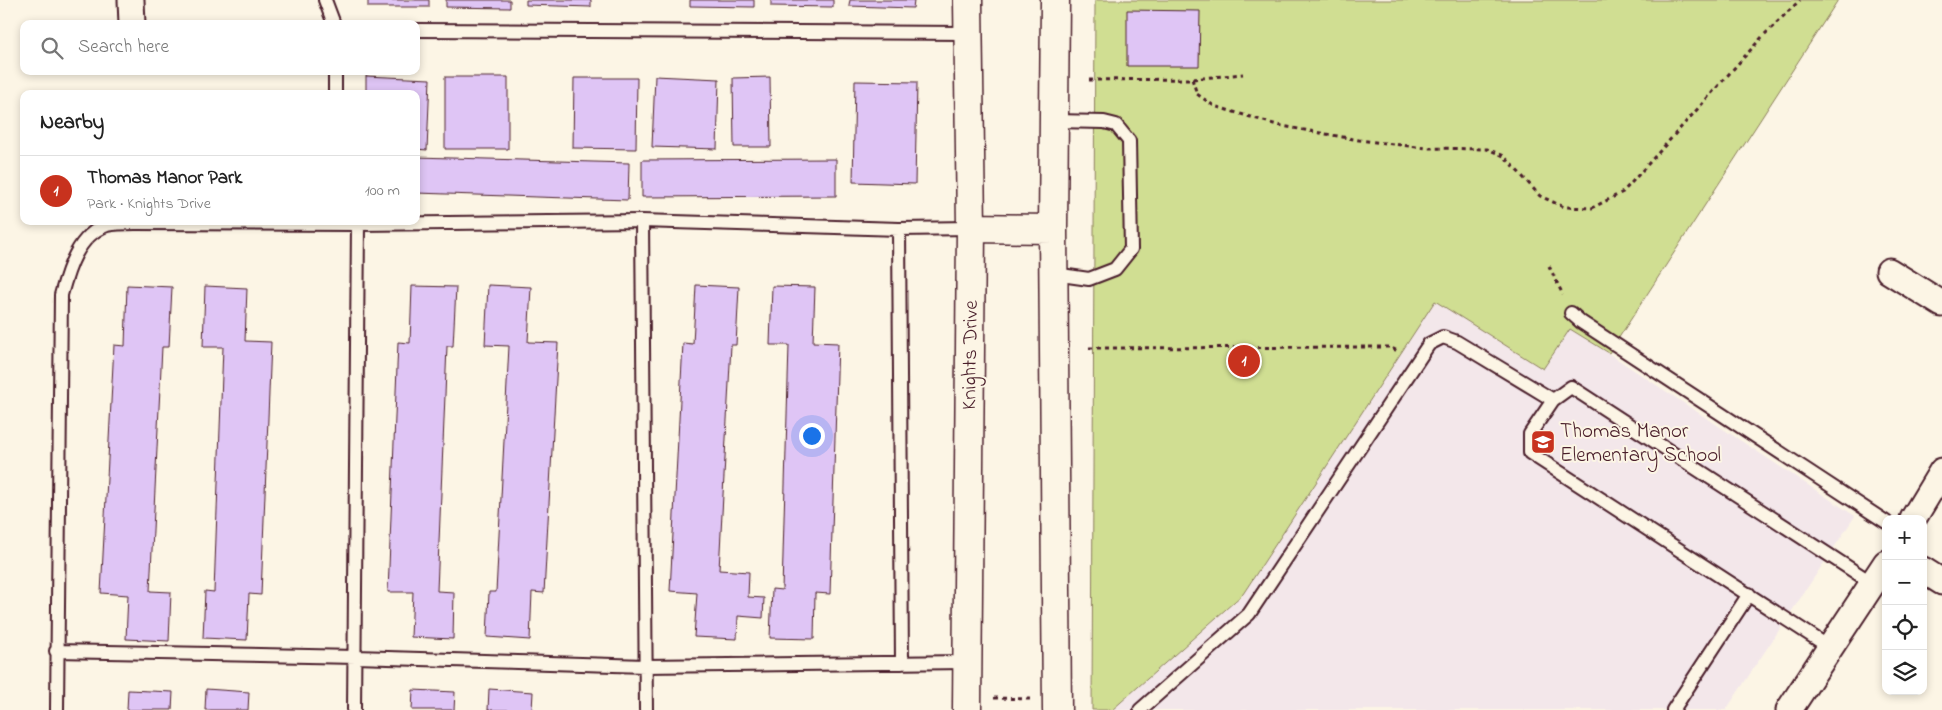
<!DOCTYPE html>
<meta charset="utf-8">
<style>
:root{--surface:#fff;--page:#f2f2f2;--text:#222;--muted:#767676;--line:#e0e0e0;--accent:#c8321e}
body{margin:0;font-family:"Indie Flower",sans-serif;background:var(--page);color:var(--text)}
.controls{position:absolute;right:15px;bottom:15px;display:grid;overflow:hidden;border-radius:10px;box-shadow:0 2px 8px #0003}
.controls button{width:45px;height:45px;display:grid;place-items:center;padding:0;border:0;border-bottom:1px solid var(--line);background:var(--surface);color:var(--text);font:25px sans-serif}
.you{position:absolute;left:811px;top:435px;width:18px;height:18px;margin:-12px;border:4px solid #fff;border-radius:50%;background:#1a73e8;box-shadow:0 0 0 8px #1a73e833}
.badge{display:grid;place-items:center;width:32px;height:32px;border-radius:50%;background:var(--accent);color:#fff;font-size:16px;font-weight:700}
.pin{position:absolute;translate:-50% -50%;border:2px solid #fff;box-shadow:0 1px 5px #0006}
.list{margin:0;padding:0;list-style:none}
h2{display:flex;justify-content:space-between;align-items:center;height:65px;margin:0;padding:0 20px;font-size:21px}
h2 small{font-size:16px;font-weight:400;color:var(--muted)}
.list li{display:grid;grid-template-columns:32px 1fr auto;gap:15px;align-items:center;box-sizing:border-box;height:70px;padding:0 20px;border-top:1px solid var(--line)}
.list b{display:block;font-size:19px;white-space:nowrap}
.list p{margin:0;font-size:16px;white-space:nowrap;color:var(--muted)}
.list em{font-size:16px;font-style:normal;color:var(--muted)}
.icon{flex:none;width:28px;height:28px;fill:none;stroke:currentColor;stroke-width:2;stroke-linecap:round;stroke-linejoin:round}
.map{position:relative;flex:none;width:1942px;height:710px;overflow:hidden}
.search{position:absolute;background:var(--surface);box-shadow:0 2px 8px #0003;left:20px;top:20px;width:400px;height:55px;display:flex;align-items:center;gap:12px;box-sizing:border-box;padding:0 18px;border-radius:10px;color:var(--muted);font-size:19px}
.panel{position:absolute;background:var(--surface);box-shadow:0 2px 8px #0003;left:20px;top:90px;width:400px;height:135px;border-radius:10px}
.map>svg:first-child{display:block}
</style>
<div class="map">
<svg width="1942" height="710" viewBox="0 0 1942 710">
<rect width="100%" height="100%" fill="#fcf5e5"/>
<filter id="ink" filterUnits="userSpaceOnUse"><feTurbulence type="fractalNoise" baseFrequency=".02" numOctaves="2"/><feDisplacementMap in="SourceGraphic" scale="10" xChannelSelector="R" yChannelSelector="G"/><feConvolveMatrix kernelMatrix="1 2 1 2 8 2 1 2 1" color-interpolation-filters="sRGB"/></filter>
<g filter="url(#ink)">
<path fill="#f3e7ea" d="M1435,301L1543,369L1570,328L1855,516L1726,710H1112L1243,594Z"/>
<path fill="#d0de92" stroke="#8d7e5e" d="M1095,0H1838L1609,353L1570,329L1543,369L1435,301L1243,594L1112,710H1092Z"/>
<path fill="#dfc5f5" stroke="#4a1f2b" d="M368,0H429V7H368Z
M446,0H510V8L446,7Z
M526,0H591V7L526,5Z
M690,0H754V7L690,6Z
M771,0H833V7L771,6Z
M850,0H914L913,8L849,6Z
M1127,10L1200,11L1199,66H1127Z
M366,76L430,79L427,150L416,149V94H366Z
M655,76L719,79L717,149L652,147Z
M445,77H508V149H445Z
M770,77L771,147H734L733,78Z
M574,78H637L636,149L573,148Z
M855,81L917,82L915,184L853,182Z
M416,157L629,163L628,200L416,193Z
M836,159V196L642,197V160Z
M127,285L172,287L169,347H162L150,591L171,592L169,641L126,639L128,595L101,593L114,345L125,346Z
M488,285L531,287L528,342L558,343L544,593L532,592L530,640L487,637L489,592H496L509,346L485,345Z
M696,285L739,287L736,345H731L719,570L749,572L748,597L764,598L763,618L738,616L737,639L694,637L697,593L670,591L683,343L693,344Z
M205,286L247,288L245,341L271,342L261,595L249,594L247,640L203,638L205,591L214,592L223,347H203Z
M412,286L456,287L453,346H447L437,591L454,592L453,639L411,637L413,592H388L398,342L410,343Z
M772,286L815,287L813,342L838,343L830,594L815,593L814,639L770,638L772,589L782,590L789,345H770Z
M206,689L249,692L248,710H205Z
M489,689L533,692L532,710H488Z
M128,690L173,692L172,710H127Z
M413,690L455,692L454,710H412Z"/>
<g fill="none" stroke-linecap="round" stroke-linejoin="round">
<defs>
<path id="service" d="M325,0L334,24
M416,30L968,33
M335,94V71
M642,221L646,710
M899,229L902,663
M1054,274L1089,279L1115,269L1131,249L1129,141L1116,125L1104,122L1054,121
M1571,313L1581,322L1886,522
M1829,647L1530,453V434L1553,400L1571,387L1872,583
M56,651L356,657L645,666L966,662
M57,710L61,295C68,269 78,235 107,225C115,223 126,223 135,223L358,224L642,221L899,229L971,228
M354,710L358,224
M1140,710L1249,614L1429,344L1443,337L1457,342L1553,400
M1673,710L1749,594"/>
<path id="minor" d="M131,0L132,24
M1889,271L1942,304
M1913,519L1942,471
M1923,570L1942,582
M1789,710L1886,563"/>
<path id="tertiary" d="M1055,0L1053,229L1057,710
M971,228L1053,229
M967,710L971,228L968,0"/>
</defs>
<use href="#service" stroke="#4a1f2b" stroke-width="16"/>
<use href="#minor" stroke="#4a1f2b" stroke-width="29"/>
<use href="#tertiary" stroke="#4a1f2b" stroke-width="31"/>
<path stroke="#4a1f2b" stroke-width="3" stroke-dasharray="4 4" stroke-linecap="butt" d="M1192,79L1197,94L1214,106L1277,125L1359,140L1426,148L1487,149L1504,156L1540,196L1564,207L1592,208L1623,192L1763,36L1800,0
M1089,80L1192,79L1243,74
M1549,266L1563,295
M1089,348L1390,347L1399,352
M994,698L1030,699"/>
<use href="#service" stroke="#fcf5e5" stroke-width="12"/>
<use href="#minor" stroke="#fcf5e5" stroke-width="25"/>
<use href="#tertiary" stroke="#fcf5e5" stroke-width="28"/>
</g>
</g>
<defs>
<symbol id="school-square" viewBox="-11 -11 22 22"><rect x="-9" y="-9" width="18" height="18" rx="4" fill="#c8321e" stroke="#fcf5e5"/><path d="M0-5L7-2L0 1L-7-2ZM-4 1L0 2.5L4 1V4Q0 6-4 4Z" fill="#fff"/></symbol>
</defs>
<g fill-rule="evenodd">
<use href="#school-square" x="1529" y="428" width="28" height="28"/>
</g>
<g text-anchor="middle" stroke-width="4" stroke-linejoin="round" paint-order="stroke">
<g font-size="21" fill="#4a1f2b" stroke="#fcf5e5">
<text transform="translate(969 355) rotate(-89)" y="7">Knights Drive</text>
</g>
<g font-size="21" fill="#4a1f2b" stroke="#fcf5e5" text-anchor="start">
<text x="1560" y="437">Thomas Manor<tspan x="1560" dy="24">Elementary School</tspan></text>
</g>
</g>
</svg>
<div class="controls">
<button>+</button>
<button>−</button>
<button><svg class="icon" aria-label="locate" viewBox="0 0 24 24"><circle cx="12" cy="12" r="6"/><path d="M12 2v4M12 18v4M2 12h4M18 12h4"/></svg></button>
<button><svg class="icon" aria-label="layers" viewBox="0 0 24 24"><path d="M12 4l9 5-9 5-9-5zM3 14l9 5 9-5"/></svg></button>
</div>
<div class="you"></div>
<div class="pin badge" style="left:1244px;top:361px">1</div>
<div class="search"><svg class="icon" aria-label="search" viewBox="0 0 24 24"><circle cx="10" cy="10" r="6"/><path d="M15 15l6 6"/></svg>Search here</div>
<section class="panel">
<h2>Nearby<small></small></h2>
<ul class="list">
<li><span class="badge">1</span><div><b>Thomas Manor Park</b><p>Park · Knights Drive</p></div><em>100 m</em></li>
</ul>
</section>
</div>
